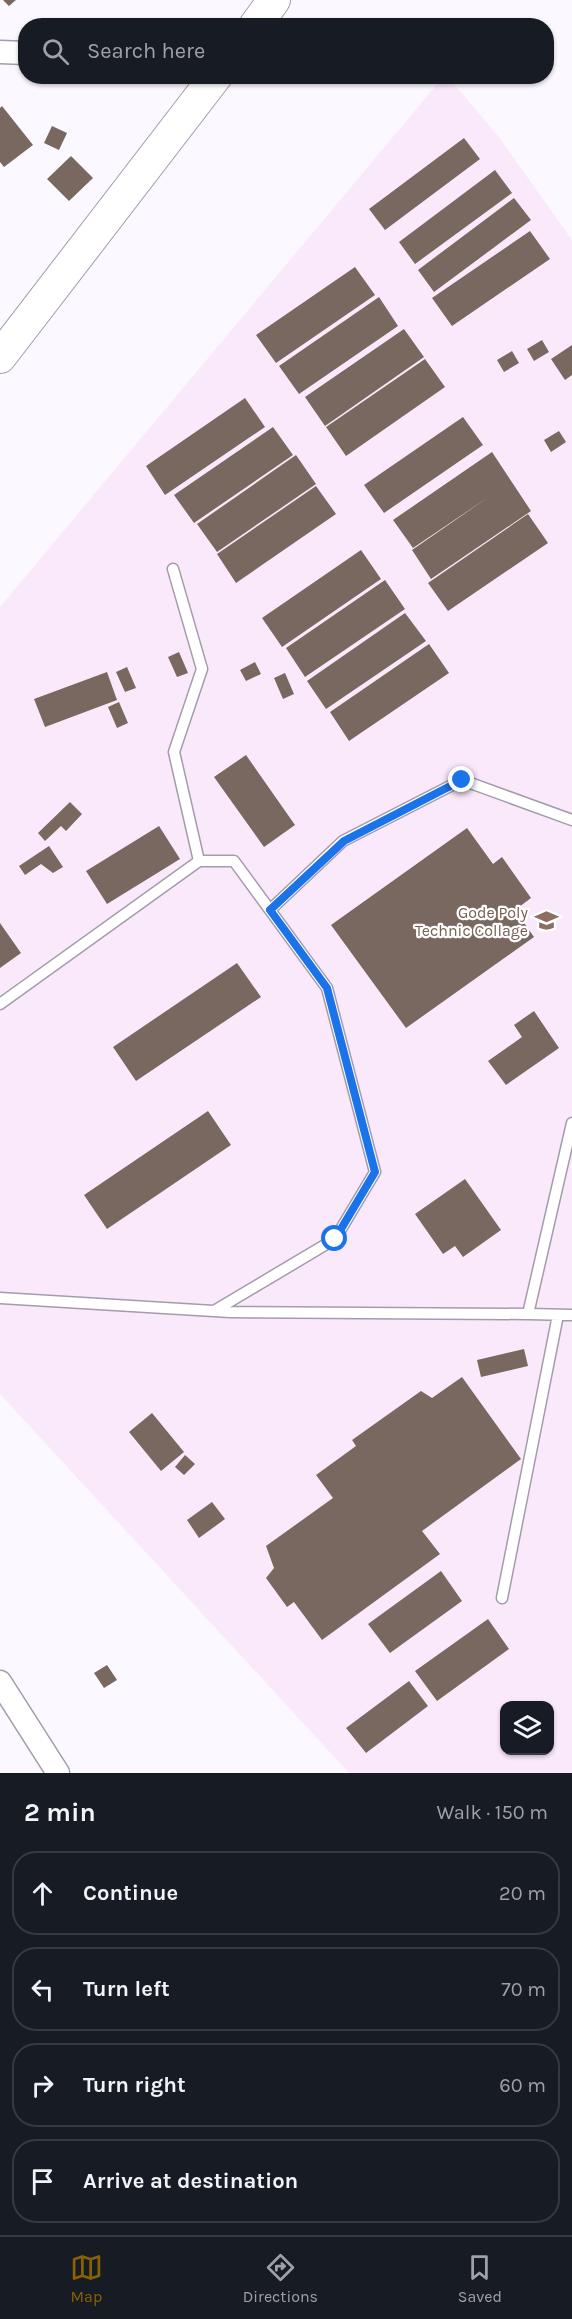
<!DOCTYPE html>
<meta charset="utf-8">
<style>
:root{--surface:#171b24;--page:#242831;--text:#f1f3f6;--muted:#9ea1a6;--line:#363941;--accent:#886100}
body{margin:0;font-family:Karla,sans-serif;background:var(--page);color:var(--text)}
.controls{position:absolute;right:18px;bottom:18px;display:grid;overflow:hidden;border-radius:12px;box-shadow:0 2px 4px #0004}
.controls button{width:54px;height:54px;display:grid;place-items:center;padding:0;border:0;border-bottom:2px solid var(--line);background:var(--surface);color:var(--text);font:30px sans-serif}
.stop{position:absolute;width:18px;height:18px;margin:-14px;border:4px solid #1a73e8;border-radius:50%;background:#fff}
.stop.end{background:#1a73e8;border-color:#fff;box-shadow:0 2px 6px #0008}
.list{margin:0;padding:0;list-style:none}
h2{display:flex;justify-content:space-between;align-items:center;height:78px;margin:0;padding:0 24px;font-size:26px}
h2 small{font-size:20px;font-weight:400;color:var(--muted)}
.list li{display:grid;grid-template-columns:39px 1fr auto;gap:18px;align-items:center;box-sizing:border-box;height:84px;margin:0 12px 12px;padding:0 12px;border:2px solid var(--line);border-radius:24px}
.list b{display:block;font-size:22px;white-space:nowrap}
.list em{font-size:20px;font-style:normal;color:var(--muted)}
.icon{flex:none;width:33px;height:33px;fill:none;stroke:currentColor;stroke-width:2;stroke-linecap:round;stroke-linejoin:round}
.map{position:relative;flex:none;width:572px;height:1773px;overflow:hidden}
.search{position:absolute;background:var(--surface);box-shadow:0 2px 4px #0004;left:18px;right:18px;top:18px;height:66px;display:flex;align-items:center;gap:15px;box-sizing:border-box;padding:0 21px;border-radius:24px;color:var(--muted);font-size:22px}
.sheet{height:462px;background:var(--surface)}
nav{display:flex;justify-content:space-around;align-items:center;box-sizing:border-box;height:84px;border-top:2px solid var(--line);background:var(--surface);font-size:16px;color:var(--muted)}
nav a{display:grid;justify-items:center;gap:3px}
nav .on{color:var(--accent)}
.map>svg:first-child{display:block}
</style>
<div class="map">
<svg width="572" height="1773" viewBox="0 0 572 1773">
<rect width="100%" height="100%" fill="#fbf8ff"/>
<path fill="#fae9fb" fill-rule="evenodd" d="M443,77H448L498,136L572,240V1773H349L0,1394V607ZM504,1706H550V1750H504Z"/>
<path fill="#796860" d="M3,0H16L9,6Z
M2,106L33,145L4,167L0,162V108Z
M52,126L67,133L59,150L44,143Z
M464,138L480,159L385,230L369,209Z
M71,156L93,178L69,201L47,179Z
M495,170L512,193L415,264L399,242Z
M514,198L531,220L434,292L418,270Z
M530,231L550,259L452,326L432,298Z
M355,267L375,295L276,363L256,335Z
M379,297L398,326L299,394L279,366Z
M404,329L424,357L325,426L305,397Z
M542,340L549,352L534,361L527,349Z
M572,345V375L565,380L551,359Z
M512,351L519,363L504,372L497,360Z
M425,359L445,387L346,456L326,427Z
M245,398L265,427L165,495L146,466Z
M463,417L483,445L384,513L364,485Z
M273,427L293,455L194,523L174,495Z
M559,431L566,442L551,452L544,440Z
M492,452L531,511L431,579L412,550L490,496L413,548L393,520Z
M296,455L316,484L217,552L197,524Z
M316,486L336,514L236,583L217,554Z
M528,514L548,543L448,611L428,583Z
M361,550L381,579L282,647L262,618Z
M385,580L405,609L305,677L286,648Z
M405,613L426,641L326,709L307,681Z
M429,644L449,673L349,741L330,712Z
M179,652L188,673L177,677L168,657Z
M255,662L261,674L246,681L240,670Z
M127,667L136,688L125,692L116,672Z
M107,672L117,700L45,727L34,699Z
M285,673L294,694L283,699L274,678Z
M119,702L128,723L117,728L108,707Z
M246,755L295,825L264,847L214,777Z
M70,802L82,814L66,831L61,826L45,841L38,833Z
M159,826L180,859L107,904L86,871Z
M467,828L493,864L502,857L531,898L515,910L534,937L406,1028L331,925Z
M49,846L63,867L53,873L41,864L25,875L19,866Z
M0,923L21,953L0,968Z
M237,963L261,997L136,1081L113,1047Z
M534,1011L559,1048L506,1085L488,1061L522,1037L514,1025Z
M208,1111L231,1145L107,1229L84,1195Z
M465,1179L501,1230L463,1257L455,1246L443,1254L415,1214Z
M524,1349L528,1366L481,1377L477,1360Z
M462,1377L521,1459L422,1531L440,1554L322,1640L294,1602L287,1607L266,1578L274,1568L266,1546L333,1498L316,1475L356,1446L352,1440L421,1391L432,1398Z
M152,1413L184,1452L161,1471L129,1432Z
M185,1455L195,1464L184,1475L175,1467Z
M212,1502L225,1519L199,1538L187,1520Z
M441,1571L462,1601L390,1653L368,1624Z
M488,1619L509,1649L437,1701L415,1671Z
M107,1665L117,1680L104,1688L94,1673Z
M409,1681L428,1706L366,1753L346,1728Z"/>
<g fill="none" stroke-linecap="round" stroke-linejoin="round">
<defs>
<path id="lane" d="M173,569L202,669L174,752L199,861
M270,910L343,841L462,780L572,820
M0,1004L199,861H234L327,988L375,1172L335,1239L214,1311
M0,1298L230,1312L528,1314L572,1123
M528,1314L572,1315
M502,1598L558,1315"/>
<path id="street" d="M0,52L26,53
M0,1682L58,1773"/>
<path id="secondary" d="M255,26L274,0
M0,357L216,76"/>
</defs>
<use href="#lane" stroke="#a39cac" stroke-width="13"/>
<use href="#street" stroke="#a39cac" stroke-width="25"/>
<use href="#secondary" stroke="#a39cac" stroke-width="34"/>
<use href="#lane" stroke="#fff" stroke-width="10"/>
<use href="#street" stroke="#fff" stroke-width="22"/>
<use href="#secondary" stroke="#fff" stroke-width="32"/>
</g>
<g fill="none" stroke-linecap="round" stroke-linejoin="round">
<path stroke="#1a73e8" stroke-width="8" d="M335,1239L375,1172L327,988L270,910L344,841L462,780"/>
</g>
<defs>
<symbol id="school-bare" viewBox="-9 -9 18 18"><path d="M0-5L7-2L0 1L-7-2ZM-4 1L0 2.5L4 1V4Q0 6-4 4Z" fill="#8d6e63" stroke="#fff" stroke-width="2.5" paint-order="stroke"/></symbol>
</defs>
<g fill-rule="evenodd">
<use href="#school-bare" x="530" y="904" width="33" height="33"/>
</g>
<g text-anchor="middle" stroke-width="4.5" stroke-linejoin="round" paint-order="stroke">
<g font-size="16" fill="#785e54" stroke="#fff" text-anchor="end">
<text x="528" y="918">Gode Poly<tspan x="528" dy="18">Technic Collage</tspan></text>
</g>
</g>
</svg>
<div class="controls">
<button><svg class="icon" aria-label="layers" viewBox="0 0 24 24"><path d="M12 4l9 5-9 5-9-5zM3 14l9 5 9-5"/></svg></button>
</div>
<div class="stop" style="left:335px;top:1239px"></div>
<div class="stop end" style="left:462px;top:780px"></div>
<div class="search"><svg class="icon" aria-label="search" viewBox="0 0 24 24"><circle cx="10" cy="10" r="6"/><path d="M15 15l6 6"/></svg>Search here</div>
</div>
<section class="sheet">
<h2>2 min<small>Walk · 150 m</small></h2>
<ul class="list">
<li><svg class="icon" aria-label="ahead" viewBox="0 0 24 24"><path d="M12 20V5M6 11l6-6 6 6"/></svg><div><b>Continue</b></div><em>20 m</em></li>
<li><svg class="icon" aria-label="left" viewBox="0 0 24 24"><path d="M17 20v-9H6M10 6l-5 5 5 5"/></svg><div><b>Turn left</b></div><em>70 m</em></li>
<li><svg class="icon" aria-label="right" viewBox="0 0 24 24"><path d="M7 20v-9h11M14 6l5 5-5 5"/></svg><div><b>Turn right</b></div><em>60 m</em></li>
<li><svg class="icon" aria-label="arrive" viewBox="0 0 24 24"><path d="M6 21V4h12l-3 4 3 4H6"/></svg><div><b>Arrive at destination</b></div></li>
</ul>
</section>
<nav>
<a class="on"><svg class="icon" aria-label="map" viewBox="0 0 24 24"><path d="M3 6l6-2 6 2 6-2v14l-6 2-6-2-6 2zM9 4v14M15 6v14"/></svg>Map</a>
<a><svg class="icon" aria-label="directions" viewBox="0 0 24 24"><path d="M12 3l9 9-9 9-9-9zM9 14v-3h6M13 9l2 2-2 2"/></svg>Directions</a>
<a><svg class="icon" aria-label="saved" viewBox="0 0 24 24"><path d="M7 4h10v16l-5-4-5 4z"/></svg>Saved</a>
</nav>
